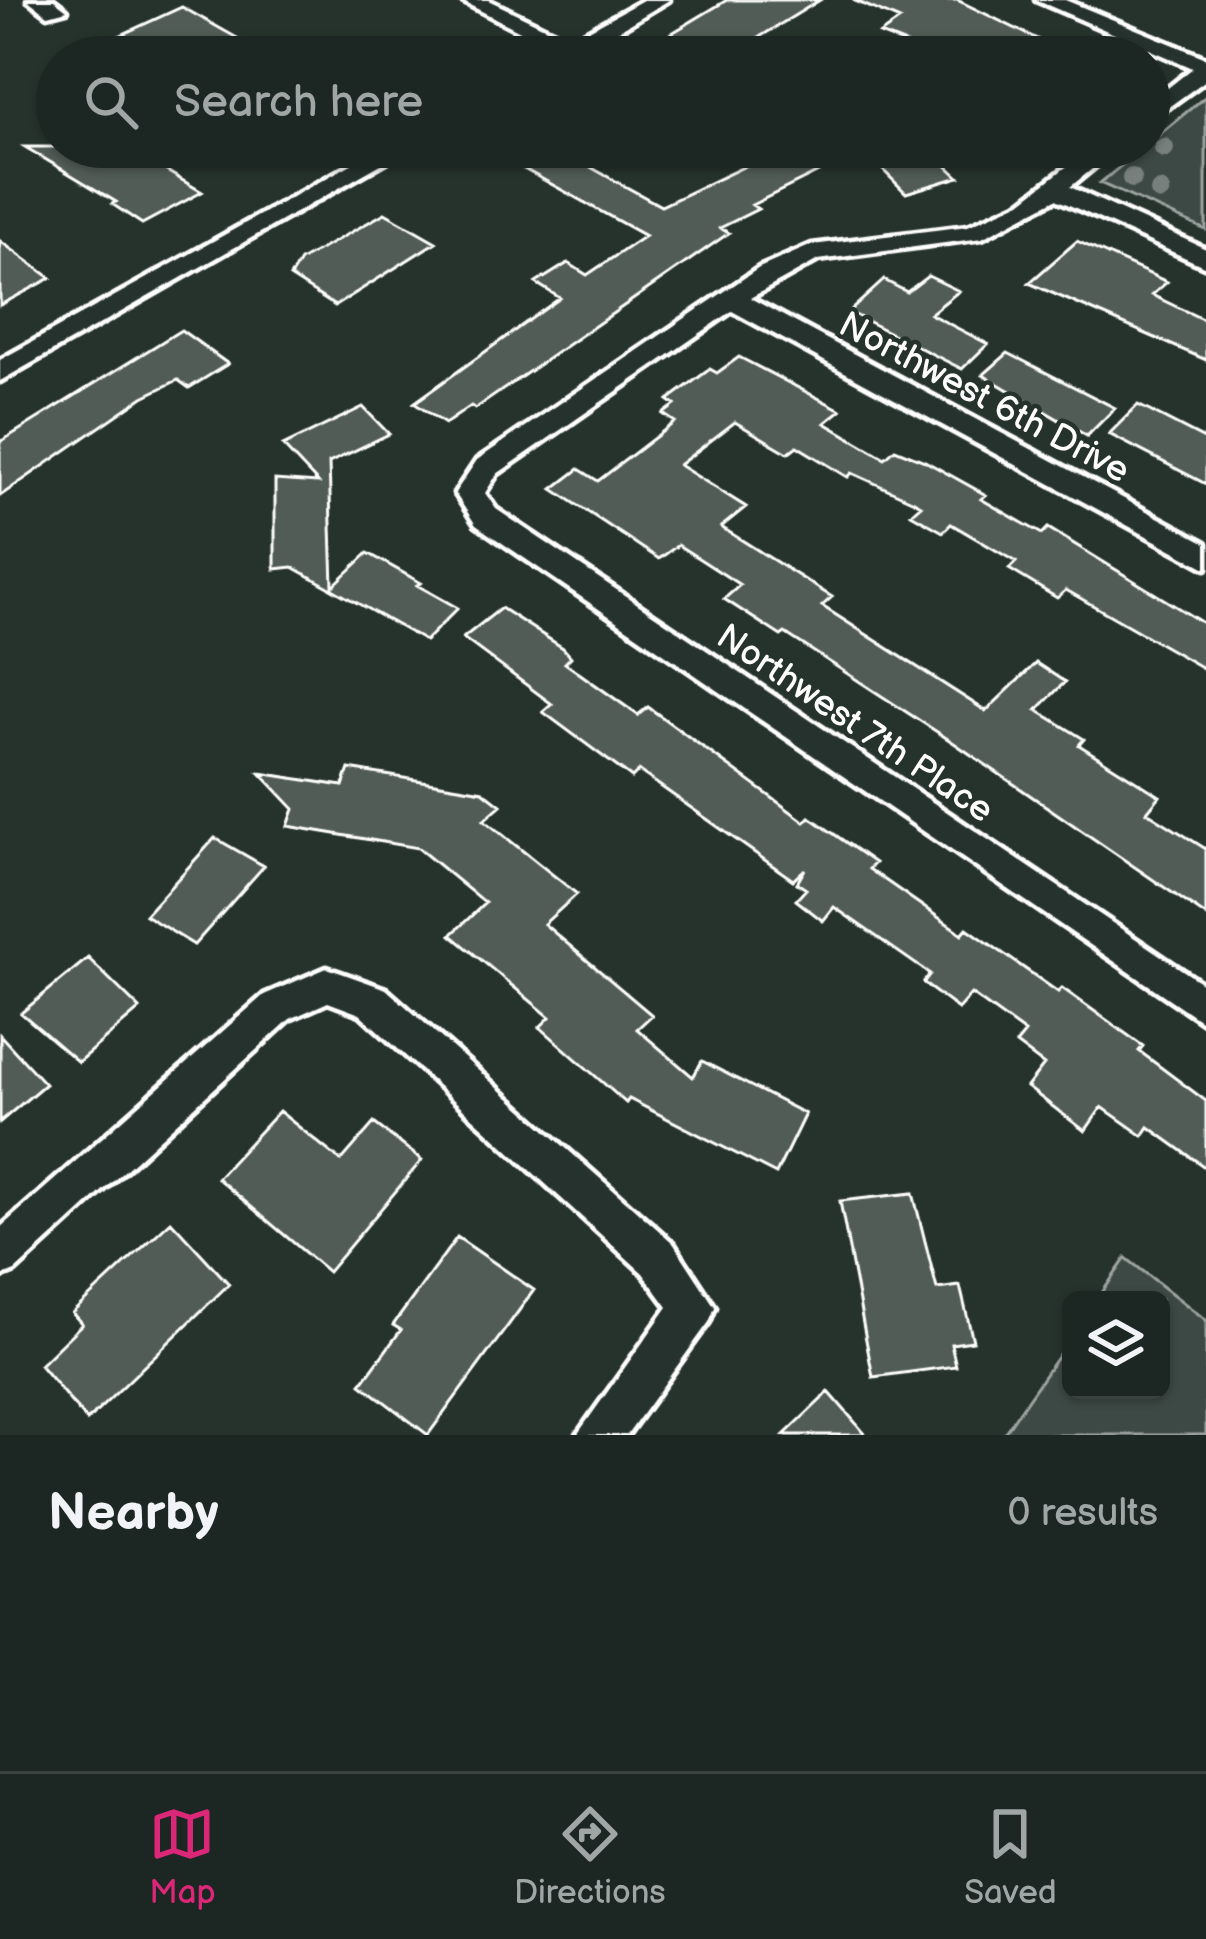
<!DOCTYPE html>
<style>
:root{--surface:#1c2622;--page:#252e2a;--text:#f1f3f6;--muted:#a0a5a5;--line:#3a4340;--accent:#db2777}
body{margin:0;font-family:"Balsamiq Sans",sans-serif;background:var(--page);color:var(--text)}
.controls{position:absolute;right:36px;bottom:36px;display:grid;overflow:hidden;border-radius:18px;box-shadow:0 3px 9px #0004}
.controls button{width:108px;height:108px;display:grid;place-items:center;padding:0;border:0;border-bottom:3px solid var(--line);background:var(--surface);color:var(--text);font:60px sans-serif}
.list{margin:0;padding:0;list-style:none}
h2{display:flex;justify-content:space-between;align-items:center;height:156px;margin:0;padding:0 48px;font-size:51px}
h2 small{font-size:39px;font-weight:400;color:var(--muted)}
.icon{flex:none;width:66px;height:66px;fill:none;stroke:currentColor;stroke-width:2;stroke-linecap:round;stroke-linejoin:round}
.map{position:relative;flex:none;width:1206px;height:1435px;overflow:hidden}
.search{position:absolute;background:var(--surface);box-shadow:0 3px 9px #0004;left:36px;right:36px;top:36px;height:132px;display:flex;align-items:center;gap:30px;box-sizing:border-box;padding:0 42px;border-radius:66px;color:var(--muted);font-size:45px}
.sheet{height:336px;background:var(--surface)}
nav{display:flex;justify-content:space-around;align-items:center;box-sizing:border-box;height:168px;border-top:3px solid var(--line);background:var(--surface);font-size:33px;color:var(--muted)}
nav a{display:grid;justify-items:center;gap:6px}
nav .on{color:var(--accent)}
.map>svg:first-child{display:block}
</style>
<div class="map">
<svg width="1206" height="1435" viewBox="0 0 1206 1435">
<rect width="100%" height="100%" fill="#26332d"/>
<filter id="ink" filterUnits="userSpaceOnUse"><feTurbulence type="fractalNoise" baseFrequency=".00833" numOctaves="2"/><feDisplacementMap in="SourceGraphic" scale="24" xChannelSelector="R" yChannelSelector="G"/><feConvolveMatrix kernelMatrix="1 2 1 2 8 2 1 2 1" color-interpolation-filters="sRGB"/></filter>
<g filter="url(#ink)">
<path fill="#3e4944" stroke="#9ea4a2" stroke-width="3" d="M1206,96V230L1100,183Z
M1126,1258L1206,1320V1435H1003L1071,1337V1390H1161V1300H1097Z"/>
<path fill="#515c57" stroke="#fff" stroke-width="3" d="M727,0H820L727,57H632Z
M853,0H957L1074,57H939L880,34L900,20Z
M182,7L271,57H73Z
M25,147H126L202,192L142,224L112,204L116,202Z
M484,147H624L592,168L661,206L754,162L806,147H869L752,205L758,209L720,228L729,233L475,409L471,406L445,424L414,403L560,298L536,283L568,263L587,275L645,236Z
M927,147L959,177L906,193L875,162Z
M385,213L436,242L335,306L290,277L300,261Z
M0,241L51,278L0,305Z
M1077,241L1167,282L1152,295L1206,321V360L1029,283Z
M928,276L959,291L930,314L988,344L962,369L849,312L884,280L907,292Z
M181,330L228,364L189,388L178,380L143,397L0,496V442Z
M1008,353L1115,408L1087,436L983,375Z
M739,357L841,410L825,423L885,458L895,449L925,461L986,495L981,499L1042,534L1048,528L1206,625V670L1066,590L1057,598L1009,569L1016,562L951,524L943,532L911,514L921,505L914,501L852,473L848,477L797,446L788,453L735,422L679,465L746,507L721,527L832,597L822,606L986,711L1036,663L1065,682L1037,710L1084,739L1079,745L1160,796L1147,812L1206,849V916L954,743L785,633L781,636L724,599L740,585L678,545L659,559L553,489L579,469L598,481L675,422L663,414L675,405L668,400L710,369L717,373Z
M1138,405L1206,440V484L1109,434Z
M363,407L389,434L329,463L333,586L368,553L421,583L417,585L458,608L425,641L293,567L275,569V480L318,483L283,446Z
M501,608L563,648L571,657L565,663L638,715L648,707L805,822L810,817L875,863L869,869L925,908L962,934L967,928L1058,992L1062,988L1143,1046L1139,1051L1206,1101V1168L1149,1127L1143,1136L1102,1107L1085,1131L1027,1087L1044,1065L1016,1044L1025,1033L971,994L958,1009L923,983L930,974L834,907L823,921L796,900L806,889L797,883L805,869L793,880L639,771L632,778L543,712L552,704L463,638Z
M349,769L483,791L501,805L484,820L577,894L544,924L652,1015L637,1029L693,1077L702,1061L805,1114L776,1174L629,1099L626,1103L540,1027L550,1017L451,935L485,903L418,848L288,826L294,809L260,773L343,786Z
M215,838L264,866L194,945L145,915Z
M88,958L140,1009L78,1062L21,1013Z
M0,1035L45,1084L0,1122Z
M279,1111L341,1161L374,1123L422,1160L328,1272L217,1178Z
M913,1193L937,1289L960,1286L973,1341L951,1344L956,1366L873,1377L840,1201Z
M171,1221L229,1284L87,1421L40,1365L82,1324L72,1313Z
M457,1237L534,1290L428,1435L361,1384L401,1330L393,1325Z
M829,1392L866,1435H784Z"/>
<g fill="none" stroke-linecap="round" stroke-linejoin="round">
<defs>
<path id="minor" d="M28,0H54L67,10L48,15Z
M460,0H488L571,40L643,0H669L574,57H547L555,49Z
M1036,0H1065L1206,58V80L1149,121V103L1193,68Z
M382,147H411L0,381V360Z
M1092,147H1119L1070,187L1206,249V267L1056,199L982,238L818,260L750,298L1206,543V568L732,311L497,474L485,493L496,509L1206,986V1024L476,525L455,493L477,460L759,268L812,245L968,226L1021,202Z
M327,968L386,989L673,1243L715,1307L709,1322L627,1435H577L668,1307L643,1273L360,1014L328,1002L290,1019L15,1271L0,1277V1228L264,995Z"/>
</defs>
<use href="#minor" stroke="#fff" stroke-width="9"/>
<use href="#minor" fill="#26332d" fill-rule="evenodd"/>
</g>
<g fill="#78807d">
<circle cx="1164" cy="148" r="10"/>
<circle cx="1132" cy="178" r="10"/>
<circle cx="1160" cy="191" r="10"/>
</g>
</g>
<g text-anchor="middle" stroke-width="9" stroke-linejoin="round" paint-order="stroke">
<g font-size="36" fill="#fff" stroke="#26332d">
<text transform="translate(985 396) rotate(28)" y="13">Northwest 6th Drive</text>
<text transform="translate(856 722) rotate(34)" y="13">Northwest 7th Place</text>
</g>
</g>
</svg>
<div class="controls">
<button><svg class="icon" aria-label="layers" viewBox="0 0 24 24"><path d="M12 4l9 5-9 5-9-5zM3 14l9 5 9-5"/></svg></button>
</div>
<div class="search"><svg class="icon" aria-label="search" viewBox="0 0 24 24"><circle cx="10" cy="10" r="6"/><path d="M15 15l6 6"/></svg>Search here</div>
</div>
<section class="sheet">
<h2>Nearby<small>0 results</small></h2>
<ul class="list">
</ul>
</section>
<nav>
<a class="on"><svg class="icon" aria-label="map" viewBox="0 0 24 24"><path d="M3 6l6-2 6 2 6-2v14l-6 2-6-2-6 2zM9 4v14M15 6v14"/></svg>Map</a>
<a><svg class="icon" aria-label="directions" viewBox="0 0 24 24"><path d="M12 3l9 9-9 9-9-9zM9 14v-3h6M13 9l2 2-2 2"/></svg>Directions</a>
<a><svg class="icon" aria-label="saved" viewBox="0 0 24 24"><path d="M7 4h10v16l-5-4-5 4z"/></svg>Saved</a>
</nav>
